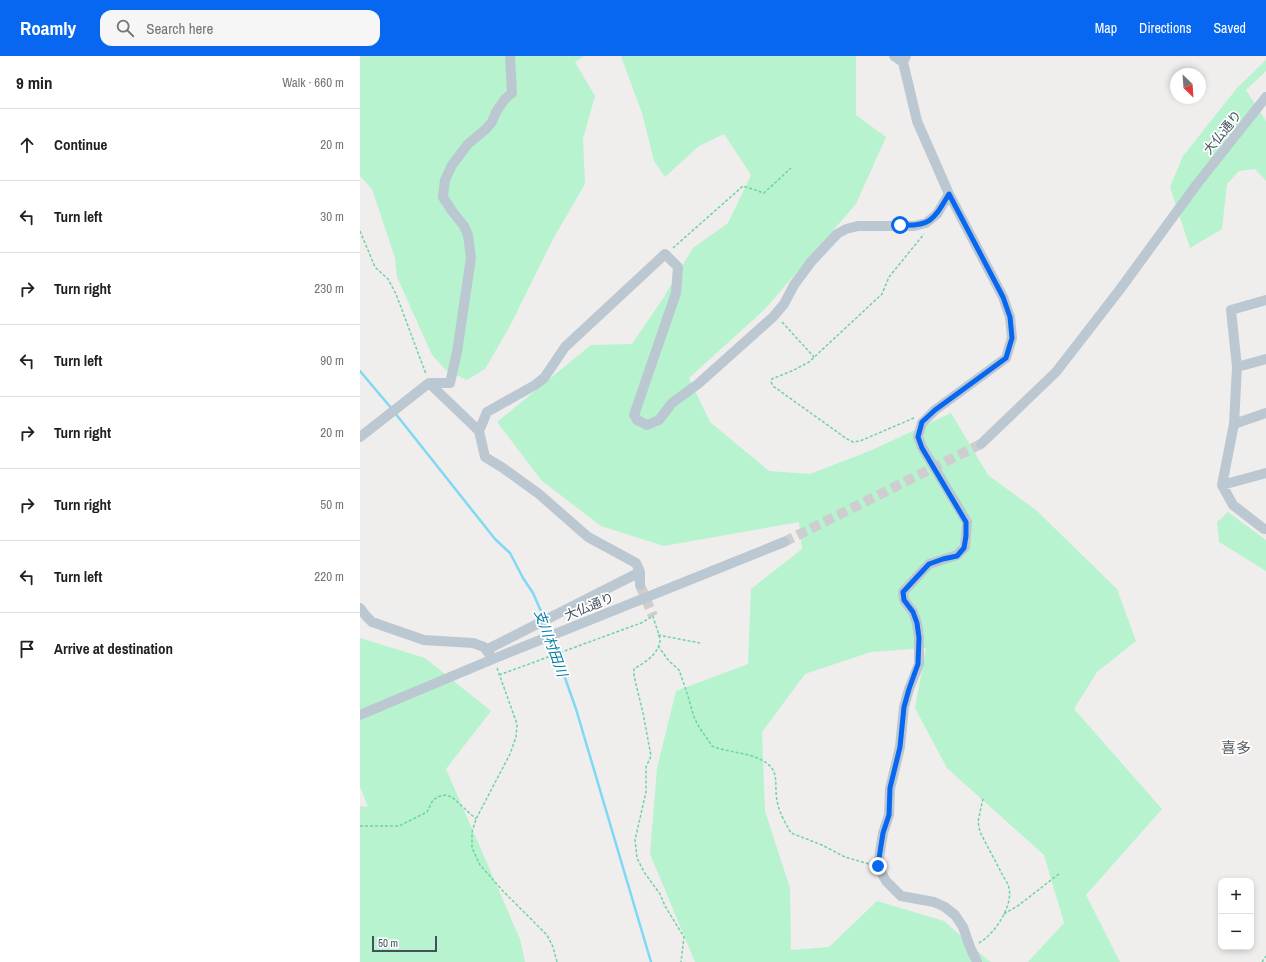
<!DOCTYPE html>
<meta charset="utf-8">
<style>
:root{--surface:#fff;--page:#f6f6f6;--text:#202124;--muted:#757577;--line:#e0e0e0;--accent:#0867f0}
body{margin:0;font-family:"Archivo Narrow","Noto Sans JP",sans-serif;background:var(--page);color:var(--text)}
.controls{position:absolute;right:12px;bottom:12px;display:grid;overflow:hidden;border-radius:8px;box-shadow:0 2px 6px #0003}
.controls button{width:36px;height:36px;display:grid;place-items:center;padding:0;border:0;border-bottom:1px solid var(--line);background:var(--surface);color:var(--text);font:20px sans-serif}
.compass{position:absolute;left:810px;top:12px;width:36px;height:36px;border-radius:50%;background:var(--surface);box-shadow:0 2px 6px #0003;rotate:155deg}
.scale{position:absolute;left:12px;bottom:10px;width:65px;box-sizing:border-box;padding-left:4px;border:2px solid #44505d;border-top:0;font-size:11px;line-height:14px;white-space:nowrap;color:#44505d;-webkit-text-stroke:3px #fff;paint-order:stroke}
.stop{position:absolute;width:12px;height:12px;margin:-9px;border:3px solid #0867f0;border-radius:50%;background:#fff}
.stop.end{background:#0867f0;border-color:#fff;box-shadow:0 1px 4px #0008}
.list{margin:0;padding:0;list-style:none}
h2{display:flex;justify-content:space-between;align-items:center;height:52px;margin:0;padding:0 16px;font-size:17px}
h2 small{font-size:13px;font-weight:400;color:var(--muted)}
.list li{display:grid;grid-template-columns:26px 1fr auto;gap:12px;align-items:center;box-sizing:border-box;height:72px;padding:0 16px;border-top:1px solid var(--line)}
.list b{display:block;font-size:15px;white-space:nowrap}
.list em{font-size:13px;font-style:normal;color:var(--muted)}
.icon{flex:none;width:22px;height:22px;fill:none;stroke:currentColor;stroke-width:2;stroke-linecap:round;stroke-linejoin:round}
.map{position:relative;flex:none;width:906px;height:906px;overflow:hidden}
header{display:flex;align-items:center;gap:24px;box-sizing:border-box;height:56px;padding:0 20px;background:var(--accent);color:#fff}
header strong{font-size:19px}
nav{display:flex;gap:22px;margin-inline-start:auto;font-size:14px}
.search{width:280px;height:36px;background:var(--page);display:flex;align-items:center;gap:10px;box-sizing:border-box;padding:0 14px;border-radius:12px;color:var(--muted);font-size:15px}
main{display:flex}
aside{flex:1;background:var(--surface)}
.map>svg:first-child{display:block}
</style>
<header>
<strong>Roamly</strong>
<div class="search"><svg class="icon" aria-label="search" viewBox="0 0 24 24"><circle cx="10" cy="10" r="6"/><path d="M15 15l6 6"/></svg>Search here</div>
<nav><a>Map</a><a>Directions</a><a>Saved</a></nav>
</header>
<main>
<aside>
<h2>9 min<small>Walk · 660 m</small></h2>
<ul class="list">
<li><svg class="icon" aria-label="ahead" viewBox="0 0 24 24"><path d="M12 20V5M6 11l6-6 6 6"/></svg><div><b>Continue</b></div><em>20 m</em></li>
<li><svg class="icon" aria-label="left" viewBox="0 0 24 24"><path d="M17 20v-9H6M10 6l-5 5 5 5"/></svg><div><b>Turn left</b></div><em>30 m</em></li>
<li><svg class="icon" aria-label="right" viewBox="0 0 24 24"><path d="M7 20v-9h11M14 6l5 5-5 5"/></svg><div><b>Turn right</b></div><em>230 m</em></li>
<li><svg class="icon" aria-label="left" viewBox="0 0 24 24"><path d="M17 20v-9H6M10 6l-5 5 5 5"/></svg><div><b>Turn left</b></div><em>90 m</em></li>
<li><svg class="icon" aria-label="right" viewBox="0 0 24 24"><path d="M7 20v-9h11M14 6l5 5-5 5"/></svg><div><b>Turn right</b></div><em>20 m</em></li>
<li><svg class="icon" aria-label="right" viewBox="0 0 24 24"><path d="M7 20v-9h11M14 6l5 5-5 5"/></svg><div><b>Turn right</b></div><em>50 m</em></li>
<li><svg class="icon" aria-label="left" viewBox="0 0 24 24"><path d="M17 20v-9H6M10 6l-5 5 5 5"/></svg><div><b>Turn left</b></div><em>220 m</em></li>
<li><svg class="icon" aria-label="arrive" viewBox="0 0 24 24"><path d="M6 21V4h12l-3 4 3 4H6"/></svg><div><b>Arrive at destination</b></div></li>
</ul>
</aside>
<div class="map">
<svg width="906" height="906" viewBox="0 0 906 906">
<rect width="100%" height="100%" fill="#f0eded"/>
<path fill="#b7f3cf" d="M0,0H224L215,6L235,40L223,83L225,128L193,183L151,268L125,313L107,324L86,314L72,299L37,221L35,202L12,133L0,120Z
M261,0H496V59L526,81L496,148L405,253L329,322L350,366L409,415L450,418L512,394L591,357L628,419L676,454L757,533L776,585L737,616L714,653L802,753L726,839L760,906H668L704,867L684,799L587,712L555,652L566,592L511,596L445,618L402,676L405,755L430,832L431,894L469,891L517,845L584,865L629,905L633,906H335L290,798L297,712L316,635L388,608L391,533L442,493L439,466L304,490L241,470L182,425L137,366L231,289L272,288L302,244L333,192L368,167L391,119L364,78L339,90L305,121L294,105L282,57Z
M906,4V15L886,34L906,65V125L895,113L879,115L867,128L862,173L830,192L810,131L823,100L877,32Z
M868,456L906,484V515L859,486L857,466Z
M0,582L65,602L131,655L86,713L160,883L165,906H0V750L8,751L0,731Z"/>
<g fill="none" stroke-linecap="round" stroke-linejoin="round">
<path stroke="#7fd9f4" stroke-width="2.5" d="M0,315L32,353
M35,357L135,483L150,497L163,522L173,537L184,562
M185,567L189,577
M191,582L216,653L291,906"/>
<path stroke="#ceced0" stroke-width="10" stroke-dasharray="10 5" stroke-linecap="butt" d="M424,486L621,388
M280,529L293,560"/>
<path stroke="#6cd4a3" stroke-width="1.5" stroke-dasharray="3 2" stroke-linecap="butt" d="M0,175L15,211L28,223L36,238L66,318
M313,192L383,130L404,137L431,112
M422,266L454,301
M554,362L500,385L493,386L487,383L413,330L411,326L412,323L434,314L449,306L522,238L529,221L564,178
M298,579L340,587
M298,590L309,605L319,614L327,637L334,661L339,671L352,690C366,696 383,696 397,702C424,713 412,727 418,749C420,758 426,768 431,777L462,789L485,801L509,808
M137,612L157,668L156,681L150,698L116,763L112,776V792L120,809L142,834L187,879L193,891L197,906
M139,619L281,567L293,560C294,566 300,579 300,585C298,599 285,606 274,613V620L283,657L291,700L286,711V736L275,784L277,802L284,816L300,838L305,850L324,881L321,906
M0,770H39L67,756L73,744L80,740L86,739L92,741L116,763
M644,858L659,849L700,817
M619,887C635,878 653,850 649,832C648,827 644,822 642,818C635,804 627,790 620,776L618,766L623,742
M902,906L906,900"/>
<path stroke="#bcc8d1" stroke-width="10" d="M534,0L543,6
M546,0L543,6L557,65L589,138L643,241L650,261L652,282L646,302L601,335L575,354L562,367L558,381L562,391L607,466L606,480L605,491L597,499L569,508L543,536L544,544L553,556L557,567L559,582V608L549,633L544,651L540,691L530,733L529,759L523,777L520,796L518,810L526,825L541,840L574,846L585,851L595,859L603,871L610,891L617,906
M906,244L871,254L877,311L874,368L862,429L873,449L904,473H906
M877,311L906,303
M69,327L119,375L125,401L143,412L179,438L228,481L276,507L280,516V529
M874,368L906,357
M119,375L127,356L175,329L184,322L205,291L305,198L318,211L316,237L274,359L277,364L287,369L299,364L312,347L338,328L413,261L424,248L434,229L451,206L477,178L486,173L498,170H554L566,167L577,158L589,138
M0,381L69,327H90L97,296L111,202L108,179L104,170L92,155L83,141L85,124L92,109L108,88L126,73L132,66L136,56L145,43L152,37L150,0
M621,388L696,316L758,236L837,128L906,41
M862,429L906,417
M0,552L6,560L12,566L64,584L113,587L124,591L130,599
M126,594L280,516
M0,659L133,603L424,486"/>
</g>
<g fill="none" stroke-linecap="round" stroke-linejoin="round">
<path stroke="#0867f0" stroke-width="5" d="M518,810L520,796L523,777L529,759L530,732L540,691L544,651L549,633L558,608L559,582L557,567L553,556L544,544L543,536L569,508L583,503L597,500L604,492L606,480V466L562,392L558,381L562,366L575,354L601,335L646,302L652,282L650,261L643,241L589,138C574,163 571,171 540,169"/>
</g>
<g text-anchor="middle" stroke-width="3.5" stroke-linejoin="round" paint-order="stroke">
<g font-size="13" fill="#44505d" stroke="#fff">
<text transform="translate(862 76) rotate(-51)" y="5">大仏通り</text>
<text transform="translate(229 550) rotate(-22)" y="5">大仏通り</text>
</g>
<g font-size="14" font-style="italic" fill="#027ea4" stroke="#fff">
<text transform="translate(191 587) rotate(70)" y="5">支川村田川</text>
</g>
<g font-size="15" fill="#595e63" stroke="#fff">
<text x="876" y="697">喜多</text>
</g>
</g>
</svg>
<div class="controls">
<button>+</button>
<button>−</button>
</div>
<svg class="compass" viewBox="-18 -18 36 36"><path d="M0-13l5 13h-10z" fill="#e53935"/><path d="M0 13l5-13h-10z" fill="#757577"/></svg>
<div class="scale">50 m</div>
<div class="stop" style="left:540px;top:169px"></div>
<div class="stop end" style="left:518px;top:810px"></div>
</div>
</main>
